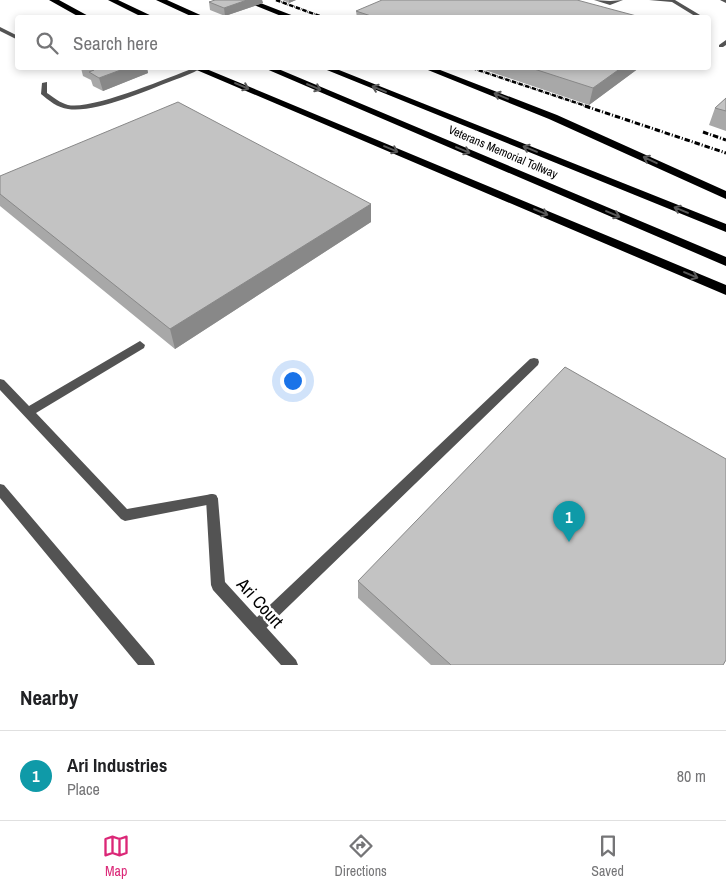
<!DOCTYPE html>
<style>
:root{--surface:#fff;--page:#f6f6f6;--text:#202124;--muted:#757577;--line:#e0e0e0;--accent:#db2777}
body{margin:0;font-family:"Archivo Narrow",sans-serif;background:var(--page);color:var(--text)}
.you{position:absolute;left:292px;top:380px;width:18px;height:18px;margin:-12px;border:4px solid #fff;border-radius:50%;background:#1a73e8;box-shadow:0 0 0 8px #1a73e833}
.badge{display:grid;place-items:center;width:32px;height:32px;border-radius:50%;background:var(--accent);color:#fff;font-size:16px;font-weight:700}
.pin{position:absolute;translate:-50% -41px;filter:drop-shadow(0 1px 2px #0008)}
.pin::after{content:'';position:absolute;top:26px;width:18px;height:15px;background:inherit;clip-path:polygon(0 0,100% 0,50% 100%)}
.list{margin:0;padding:0;list-style:none}
h2{display:flex;justify-content:space-between;align-items:center;height:65px;margin:0;padding:0 20px;font-size:21px}
h2 small{font-size:16px;font-weight:400;color:var(--muted)}
.list li{display:grid;grid-template-columns:32px 1fr auto;gap:15px;align-items:center;box-sizing:border-box;height:90px;padding:0 20px;border-top:1px solid var(--line)}
.list b{display:block;font-size:19px;white-space:nowrap}
.list p{margin:0;font-size:16px;white-space:nowrap;color:var(--muted)}
.list em{font-size:16px;font-style:normal;color:var(--muted)}
.icon{flex:none;width:28px;height:28px;fill:none;stroke:currentColor;stroke-width:2;stroke-linecap:round;stroke-linejoin:round}
.map{position:relative;flex:none;width:726px;height:665px;overflow:hidden}
.search{position:absolute;background:var(--surface);box-shadow:0 2px 8px #0003;left:15px;right:15px;top:15px;height:55px;display:flex;align-items:center;gap:12px;box-sizing:border-box;padding:0 18px;border-radius:5px;color:var(--muted);font-size:19px}
.sheet{height:155px;background:var(--surface)}
nav{display:flex;justify-content:space-around;align-items:center;box-sizing:border-box;height:70px;border-top:1px solid var(--line);background:var(--surface);font-size:14px;color:var(--muted)}
nav a{display:grid;justify-items:center;gap:2px}
nav .on{color:var(--accent)}
.map>svg:first-child{display:block}
</style>
<div class="map">
<svg width="726" height="665" viewBox="0 0 726 665">
<rect width="100%" height="100%" fill="#fff"/>
<g fill="none" stroke-linecap="round" stroke-linejoin="round">
<path fill="#535353" fill-rule="evenodd" d="M594,0L610,1L623,0L610,5Z
M649,0H675L705,18H698L672,2Z
M720,0H726V3Z
M0,27L18,36V40L0,31Z
M726,40V45L723,47H719V45Z
M194,68H201C192,74 179,78 169,82C143,92 95,113 68,109C58,108 48,100 41,94L42,83L47,82V93C53,97 60,103 68,105C93,110 167,78 194,68Z
M140,341L145,345L144,348L36,413L127,509L212,494L216,495L218,499L216,503L212,504L125,521L121,519L0,390V379L4,380L29,406Z
M534,358L538,359L539,362L538,365L262,632L257,634L252,632L250,627L252,622L530,359Z
M0,484L4,485L153,660L155,665H138L0,498Z"/>
<path fill="#535353" fill-rule="evenodd" d="M212,494L216,495L218,499L225,582L296,660L298,665H281L213,590L211,585L206,499L208,495Z"/>
<path fill="#000" fill-rule="evenodd" d="M49,0H59L92,18H81Z
M108,0H118L156,18H144Z
M156,0H167L207,18H195Z
M242,0H253L299,18H286Z
M192,68H204L726,285V295Z
M264,68H276L726,257V266Z
M322,68H334L726,224V232Z
M423,68H435L557,115L726,191V199L549,119Z"/>
<path stroke="#000" stroke-width="2.5" stroke-dasharray="4.5 1 0.5 1" stroke-linecap="butt" d="M276,0L325,18
M472,68L589,107"/>
<path stroke="#000" stroke-width="3" stroke-dasharray="5.5 2 1 2" stroke-linecap="butt" d="M585,106L726,153
M703,132L726,140"/>
</g>
<path fill="#a8a8a8" d="M215,0H262L263,3L225,16L210,10L209,2Z
M282,0H296L289,3Z
M356,11L644,18H357Z
M81,68H147L148,73L103,91L93,86L91,80L83,76Z
M479,68H639L589,105Z
M726,98V131L709,125L715,108Z
M0,176L371,204V222L175,349L0,206Z
M358,581L723,665H431L358,598Z"/>
<path fill="#888" d="M247,0H262L263,3L225,16L224,8Z
M289,0H296L289,3Z
M126,68H147L148,73L103,91L99,78Z
M621,68H639L589,105L593,88Z
M371,204V222L175,349L170,329Z"/>
<path fill="#c3c3c3" stroke="#888" d="M215,0H247L224,8L209,2Z
M382,0H577L644,18H377L356,11Z
M88,68H126L99,78L89,72L94,70Z
M531,68H621L593,88Z
M726,98V111L715,108Z
M178,102L371,204L170,329L0,194V176Z
M565,367L726,459V660L723,665H451L358,581Z"/>
<defs><path id="oneway-shaft" d="M-6 0H5M1.5-3L5.5 0L1.5 3" fill="none" stroke-width="1.6" stroke-linecap="round" stroke-linejoin="round" transform="scale(1.25)"/></defs>
<g stroke="#595959">
<use href="#oneway-shaft" transform="translate(242 86) rotate(23)"/>
<use href="#oneway-shaft" transform="translate(314 87) rotate(23)"/>
<use href="#oneway-shaft" transform="translate(379 89) rotate(-158)"/>
<use href="#oneway-shaft" transform="translate(501 96) rotate(-158)"/>
<use href="#oneway-shaft" transform="translate(391 149) rotate(23)"/>
<use href="#oneway-shaft" transform="translate(530 149) rotate(-158)"/>
<use href="#oneway-shaft" transform="translate(463 150) rotate(23)"/>
<use href="#oneway-shaft" transform="translate(650 160) rotate(-155)"/>
<use href="#oneway-shaft" transform="translate(681 210) rotate(-158)"/>
<use href="#oneway-shaft" transform="translate(541 212) rotate(23)"/>
<use href="#oneway-shaft" transform="translate(613 214) rotate(23)"/>
<use href="#oneway-shaft" transform="translate(691 275) rotate(23)"/>
</g>
<g text-anchor="middle" stroke-width="5" stroke-linejoin="round" paint-order="stroke">
<g font-size="12" fill="#000" stroke="#fff">
<text transform="translate(503 152) rotate(23)" y="4">Veterans Memorial Tollway</text>
</g>
<g font-size="18" fill="#000" stroke="#fff">
<text transform="translate(260 603) rotate(48)" y="6">Ari Court</text>
</g>
</g>
</svg>
<div class="you"></div>
<div class="pin badge" style="left:569px;top:542px;background:#0f9aa8">1</div>
<div class="search"><svg class="icon" aria-label="search" viewBox="0 0 24 24"><circle cx="10" cy="10" r="6"/><path d="M15 15l6 6"/></svg>Search here</div>
</div>
<section class="sheet">
<h2>Nearby<small></small></h2>
<ul class="list">
<li><span class="badge" style="background:#0f9aa8">1</span><div><b>Ari Industries</b><p>Place</p></div><em>80 m</em></li>
</ul>
</section>
<nav>
<a class="on"><svg class="icon" aria-label="map" viewBox="0 0 24 24"><path d="M3 6l6-2 6 2 6-2v14l-6 2-6-2-6 2zM9 4v14M15 6v14"/></svg>Map</a>
<a><svg class="icon" aria-label="directions" viewBox="0 0 24 24"><path d="M12 3l9 9-9 9-9-9zM9 14v-3h6M13 9l2 2-2 2"/></svg>Directions</a>
<a><svg class="icon" aria-label="saved" viewBox="0 0 24 24"><path d="M7 4h10v16l-5-4-5 4z"/></svg>Saved</a>
</nav>
